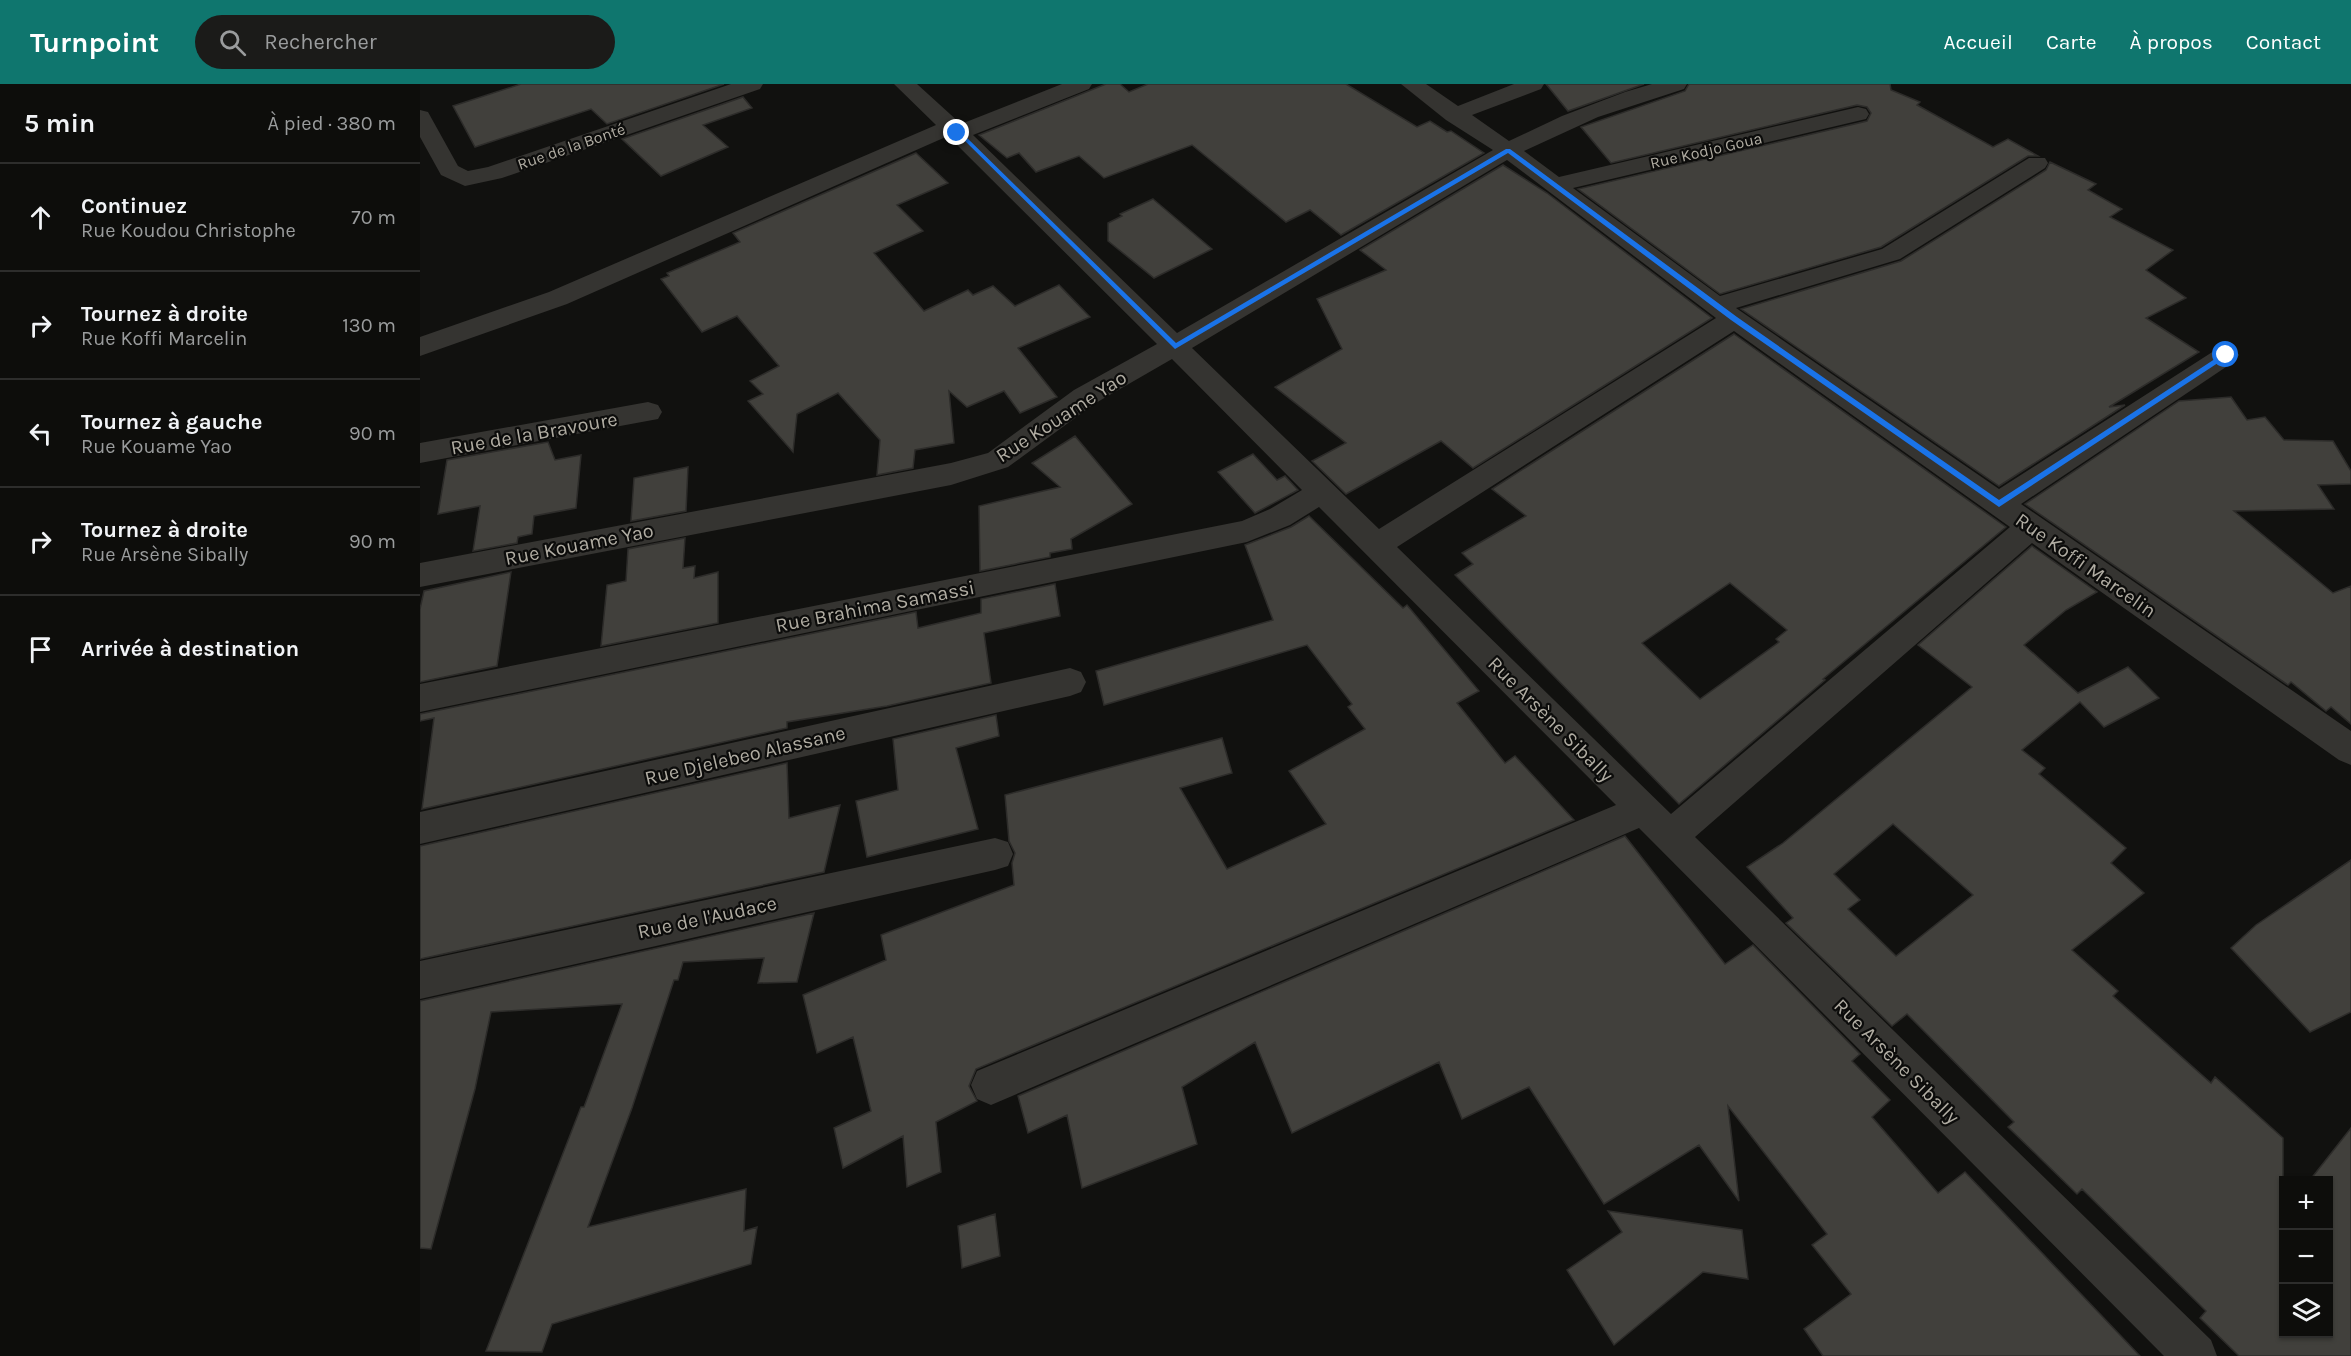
<!DOCTYPE html>
<html lang="fr">
<meta charset="utf-8">
<style>
:root{--surface:#0d0d0b;--page:#1b1b19;--text:#f1f3f6;--muted:#9a9c9d;--line:#2d2d2c;--accent:#0f766e}
body{margin:0;font-family:Karla,sans-serif;background:var(--page);color:var(--text)}
.controls{position:absolute;right:18px;bottom:18px;display:grid;overflow:hidden;border-radius:0px;box-shadow:0 2px 4px #0004}
.controls button{width:54px;height:54px;display:grid;place-items:center;padding:0;border:0;border-bottom:2px solid var(--line);background:var(--surface);color:var(--text);font:30px sans-serif}
.stop{position:absolute;width:18px;height:18px;margin:-14px;border:4px solid #1a73e8;border-radius:50%;background:#fff}
.stop.end{background:#1a73e8;border-color:#fff;box-shadow:0 2px 6px #0008}
.list{margin:0;padding:0;list-style:none}
h2{display:flex;justify-content:space-between;align-items:center;height:78px;margin:0;padding:0 24px;font-size:26px}
h2 small{font-size:20px;font-weight:400;color:var(--muted)}
.list li{display:grid;grid-template-columns:39px 1fr auto;gap:18px;align-items:center;box-sizing:border-box;height:108px;padding:0 24px;border-top:2px solid var(--line)}
.list b{display:block;font-size:22px;white-space:nowrap}
.list p{margin:0;font-size:20px;white-space:nowrap;color:var(--muted)}
.list em{font-size:20px;font-style:normal;color:var(--muted)}
.icon{flex:none;width:33px;height:33px;fill:none;stroke:currentColor;stroke-width:2;stroke-linecap:round;stroke-linejoin:round}
.map{position:relative;flex:none;width:1931px;height:1272px;overflow:hidden}
header{display:flex;align-items:center;gap:36px;box-sizing:border-box;height:84px;padding:0 30px;background:var(--accent);color:#fff}
header strong{font-size:28px}
nav{display:flex;gap:33px;margin-inline-start:auto;font-size:21px}
.search{width:420px;height:54px;background:var(--page);display:flex;align-items:center;gap:15px;box-sizing:border-box;padding:0 21px;border-radius:33px;color:var(--muted);font-size:22px}
main{display:flex}
aside{flex:1;background:var(--surface)}
.map>svg:first-child{display:block}
</style>
<header>
<strong>Turnpoint</strong>
<div class="search"><svg class="icon" aria-label="search" viewBox="0 0 24 24"><circle cx="10" cy="10" r="6"/><path d="M15 15l6 6"/></svg>Rechercher</div>
<nav><a>Accueil</a><a>Carte</a><a>À propos</a><a>Contact</a></nav>
</header>
<main>
<aside>
<h2>5 min<small>À pied · 380 m</small></h2>
<ul class="list">
<li><svg class="icon" aria-label="ahead" viewBox="0 0 24 24"><path d="M12 20V5M6 11l6-6 6 6"/></svg><div><b>Continuez</b><p>Rue Koudou Christophe</p></div><em>70 m</em></li>
<li><svg class="icon" aria-label="right" viewBox="0 0 24 24"><path d="M7 20v-9h11M14 6l5 5-5 5"/></svg><div><b>Tournez à droite</b><p>Rue Koffi Marcelin</p></div><em>130 m</em></li>
<li><svg class="icon" aria-label="left" viewBox="0 0 24 24"><path d="M17 20v-9H6M10 6l-5 5 5 5"/></svg><div><b>Tournez à gauche</b><p>Rue Kouame Yao</p></div><em>90 m</em></li>
<li><svg class="icon" aria-label="right" viewBox="0 0 24 24"><path d="M7 20v-9h11M14 6l5 5-5 5"/></svg><div><b>Tournez à droite</b><p>Rue Arsène Sibally</p></div><em>90 m</em></li>
<li><svg class="icon" aria-label="arrive" viewBox="0 0 24 24"><path d="M6 21V4h12l-3 4 3 4H6"/></svg><div><b>Arrivée à destination</b></div></li>
</ul>
</aside>
<div class="map">
<svg width="1931" height="1272" viewBox="0 0 1931 1272">
<rect width="100%" height="100%" fill="#11110f"/>
<path fill="#41403c" stroke="#2d2c2a" stroke-width="1.5" fill-rule="evenodd" d="M101,0H304L187,40L171,25L55,63L33,22Z
M686,0H700L709,8L728,0H926L997,43L1010,37L1027,48L1031,47L1064,69L921,151L890,126L866,138L772,61L684,94L659,72L616,88L599,69L587,74L559,51Z
M1126,0H1224L1148,27Z
M1269,0H1470L1471,6L1500,18L1497,21L1573,63L1588,55L1618,72H1608L1461,163L1300,210L1158,105L1447,37L1451,29L1447,23L1437,21L1191,79L1161,43L1265,7Z
M323,13L332,24L283,41L308,63L241,92L202,55Z
M496,69L528,99L477,121L503,147L454,169L504,227L548,206L553,211L573,202L595,222L639,201L670,233L598,264L637,313L600,329L584,307L547,323L529,307L534,359L495,366L493,384L457,391L460,356L418,309L377,330L373,368L328,317L343,310L330,297L359,282L317,232L282,248L241,195L249,192L247,189L320,158L313,149Z
M1630,78L1676,100L1668,106L1702,125L1690,133L1753,166L1726,186L1766,214L1726,234L1779,268L1689,323L1705,321L1579,402L1321,225L1481,177L1626,86Z
M1083,81L1127,109L1292,234L1053,384L1021,357L926,410L892,377L926,359L855,303L922,265L897,215L966,186L940,166Z
M733,115L792,165L734,194L688,157V139L702,132L700,130Z
M1314,250L1586,443L1403,595L1405,596L1259,720L1035,491L1053,480L1042,469L1106,432L1072,405ZM1310,499L1367,546L1356,555L1359,558L1280,615L1222,559Z
M1811,313L1827,336L1845,333L1864,356L1913,357L1931,387V400L1898,401L1914,425L1814,427L1913,509L1931,502V640L1911,623L1906,627L1871,598L1868,601L1605,420L1759,317Z
M655,352L712,420L651,455L652,465L630,469V473L560,487L559,422L640,403L612,379Z
M128,358L135,376L161,371L156,424L114,432L112,450L98,453L97,459L53,467L60,422L18,430L27,376Z
M833,370L857,396L865,392L878,406L835,429L798,388Z
M268,383L266,427L211,437L214,394Z
M889,432L983,524L987,521L1059,607L1037,619L1085,679L1095,672L1154,736L556,985L549,1002L557,1017L516,1038L521,1088L487,1103L483,1052L423,1084L414,1044L451,1027L433,953L397,969L383,911L466,876L461,851L594,801L592,779L595,769L589,757L585,711L802,654L812,689L760,704L807,785L906,740L869,687L945,645L928,623L932,620L887,561L684,621L676,587L853,536L825,461L871,443Z
M265,454L263,484L275,482L274,494L298,488V539L181,562L187,501L206,497L208,465Z
M1612,462L1677,508L1646,526L1604,561L1658,609L1708,583L1739,614L1684,643L1660,618L1602,666L1625,684L1619,690L1706,764L1691,779L1724,809L1652,866L1698,907L1693,912L1791,999L1795,993L1863,1054V1250H1908V1096H1890L1931,1044V1272H1819L1780,1234L1786,1227L1662,1105L1657,1110L1588,1043L1594,1038L1487,930L1472,942L1366,839L1373,834L1327,783L1363,759L1552,603L1498,561ZM1473,740L1553,811L1476,872L1428,825L1440,816L1414,790Z
M91,488L77,582L0,598V525L4,507Z
M635,500L640,532L564,549L571,599L467,622L367,638V644L2,725L14,634L0,637V630L496,528L498,544L561,529V515Z
M576,631L579,652L536,664L558,745L447,773L436,717L478,706L473,655Z
M367,679L369,734L420,721L404,788L0,875V762Z
M1205,752L1305,880L1333,861L1440,970L1432,977L1470,1016L1452,1033L1518,1109L1545,1088L1720,1272H1403L1384,1245L1431,1210L1392,1161L1407,1150L1308,1022L1319,1117L1279,1061L1184,1120L1109,1003L1042,1035L1019,978L872,1049L835,958L762,1003L777,1060L662,1104L647,1031L608,1049L598,1012Z
M1931,776V928L1890,948L1811,864L1836,841Z
M394,829L377,898L338,899L344,874L263,878L258,896H254L212,1024L168,1143L326,1105L324,1147L337,1143L331,1180L132,1240L122,1268L66,1267L161,1023H164L202,920L71,928L55,1005L11,1165L0,1164V917Z
M1188,1127L1322,1146L1328,1195L1283,1188L1194,1261L1147,1186L1202,1148Z
M575,1130L580,1172L542,1184L538,1142Z"/>
<g fill="none" stroke-linecap="round" stroke-linejoin="round">
<path fill="#353431" fill-rule="evenodd" d="M311,0H343L340,5L82,94L45,102L21,91L0,53V26L8,28L38,82L48,87L68,83Z
M474,0H497L541,40L642,0H672L669,5L553,51L757,249L1073,66L1026,36L981,0H1006L1038,22L1094,0H1124L1121,5L1052,31L1089,57L1142,32L1205,8L1232,0H1267L1264,5L1178,33L1104,67L1139,93L1438,23L1446,25L1449,30L1446,35L1153,104L1300,212L1462,165L1609,74H1625L1628,79L1625,84L1480,175L1316,224L1579,405L1797,265L1806,262L1815,265L1819,271L1815,277L1601,420L1931,647V681L1919,676L1612,459L1275,753L1791,1256L1797,1272H1744L1219,744L571,1021L557,1015L551,1001L557,987L1196,721L899,423L870,441L827,458L0,628V600L822,437L850,425L882,406L752,275L674,320L588,383L531,401L0,503V479L531,379L568,369L654,306L737,260L528,52L147,220L0,272V253L129,208L516,41ZM1087,76L1296,234L959,445L772,264ZM1314,247L1590,443L1251,730L977,463Z
M228,318L238,321L242,328L238,335L0,379V359Z
M650,584L661,588L666,598L661,608L650,612L0,760V728Z
M575,754L588,758L593,770L588,782L575,786L0,915V877Z"/>
</g>
<path fill="#1a73e8" d="M535,47H540L756,259L1086,65H1090L1317,233L1579,416L1804,269L1810,271L1579,423L1311,236L1088,69L755,265Z"/>
<g text-anchor="middle" stroke-width="4.5" stroke-linejoin="round" paint-order="stroke">
<g font-size="16" fill="#b0aca2" stroke="#0c0c0b">
<text transform="translate(151 62) rotate(-19)" y="6">Rue de la Bonté</text>
<text transform="translate(1286 66) rotate(-13)" y="6">Rue Kodjo Goua</text>
</g>
<g font-size="20" fill="#b0aca2" stroke="#0c0c0b">
<text transform="translate(641 332) rotate(-33)" y="7">Rue Kouame Yao</text>
<text transform="translate(114 349) rotate(-10)" y="7">Rue de la Bravoure</text>
<text transform="translate(159 460) rotate(-11)" y="7">Rue Kouame Yao</text>
<text transform="translate(1666 481) rotate(35)" y="7">Rue Koffi Marcelin</text>
<text transform="translate(455 522) rotate(-11)" y="7">Rue Brahima Samassi</text>
<text transform="translate(1131 635) rotate(45)" y="7">Rue Arsène Sibally</text>
<text transform="translate(325 671) rotate(-13)" y="7">Rue Djelebeo Alassane</text>
<text transform="translate(287 833) rotate(-12)" y="7">Rue de l'Audace</text>
<text transform="translate(1477 977) rotate(45)" y="7">Rue Arsène Sibally</text>
</g>
</g>
</svg>
<div class="controls">
<button>+</button>
<button>−</button>
<button><svg class="icon" aria-label="layers" viewBox="0 0 24 24"><path d="M12 4l9 5-9 5-9-5zM3 14l9 5 9-5"/></svg></button>
</div>
<div class="stop" style="left:1806px;top:271px"></div>
<div class="stop end" style="left:537px;top:49px"></div>
</div>
</main>
